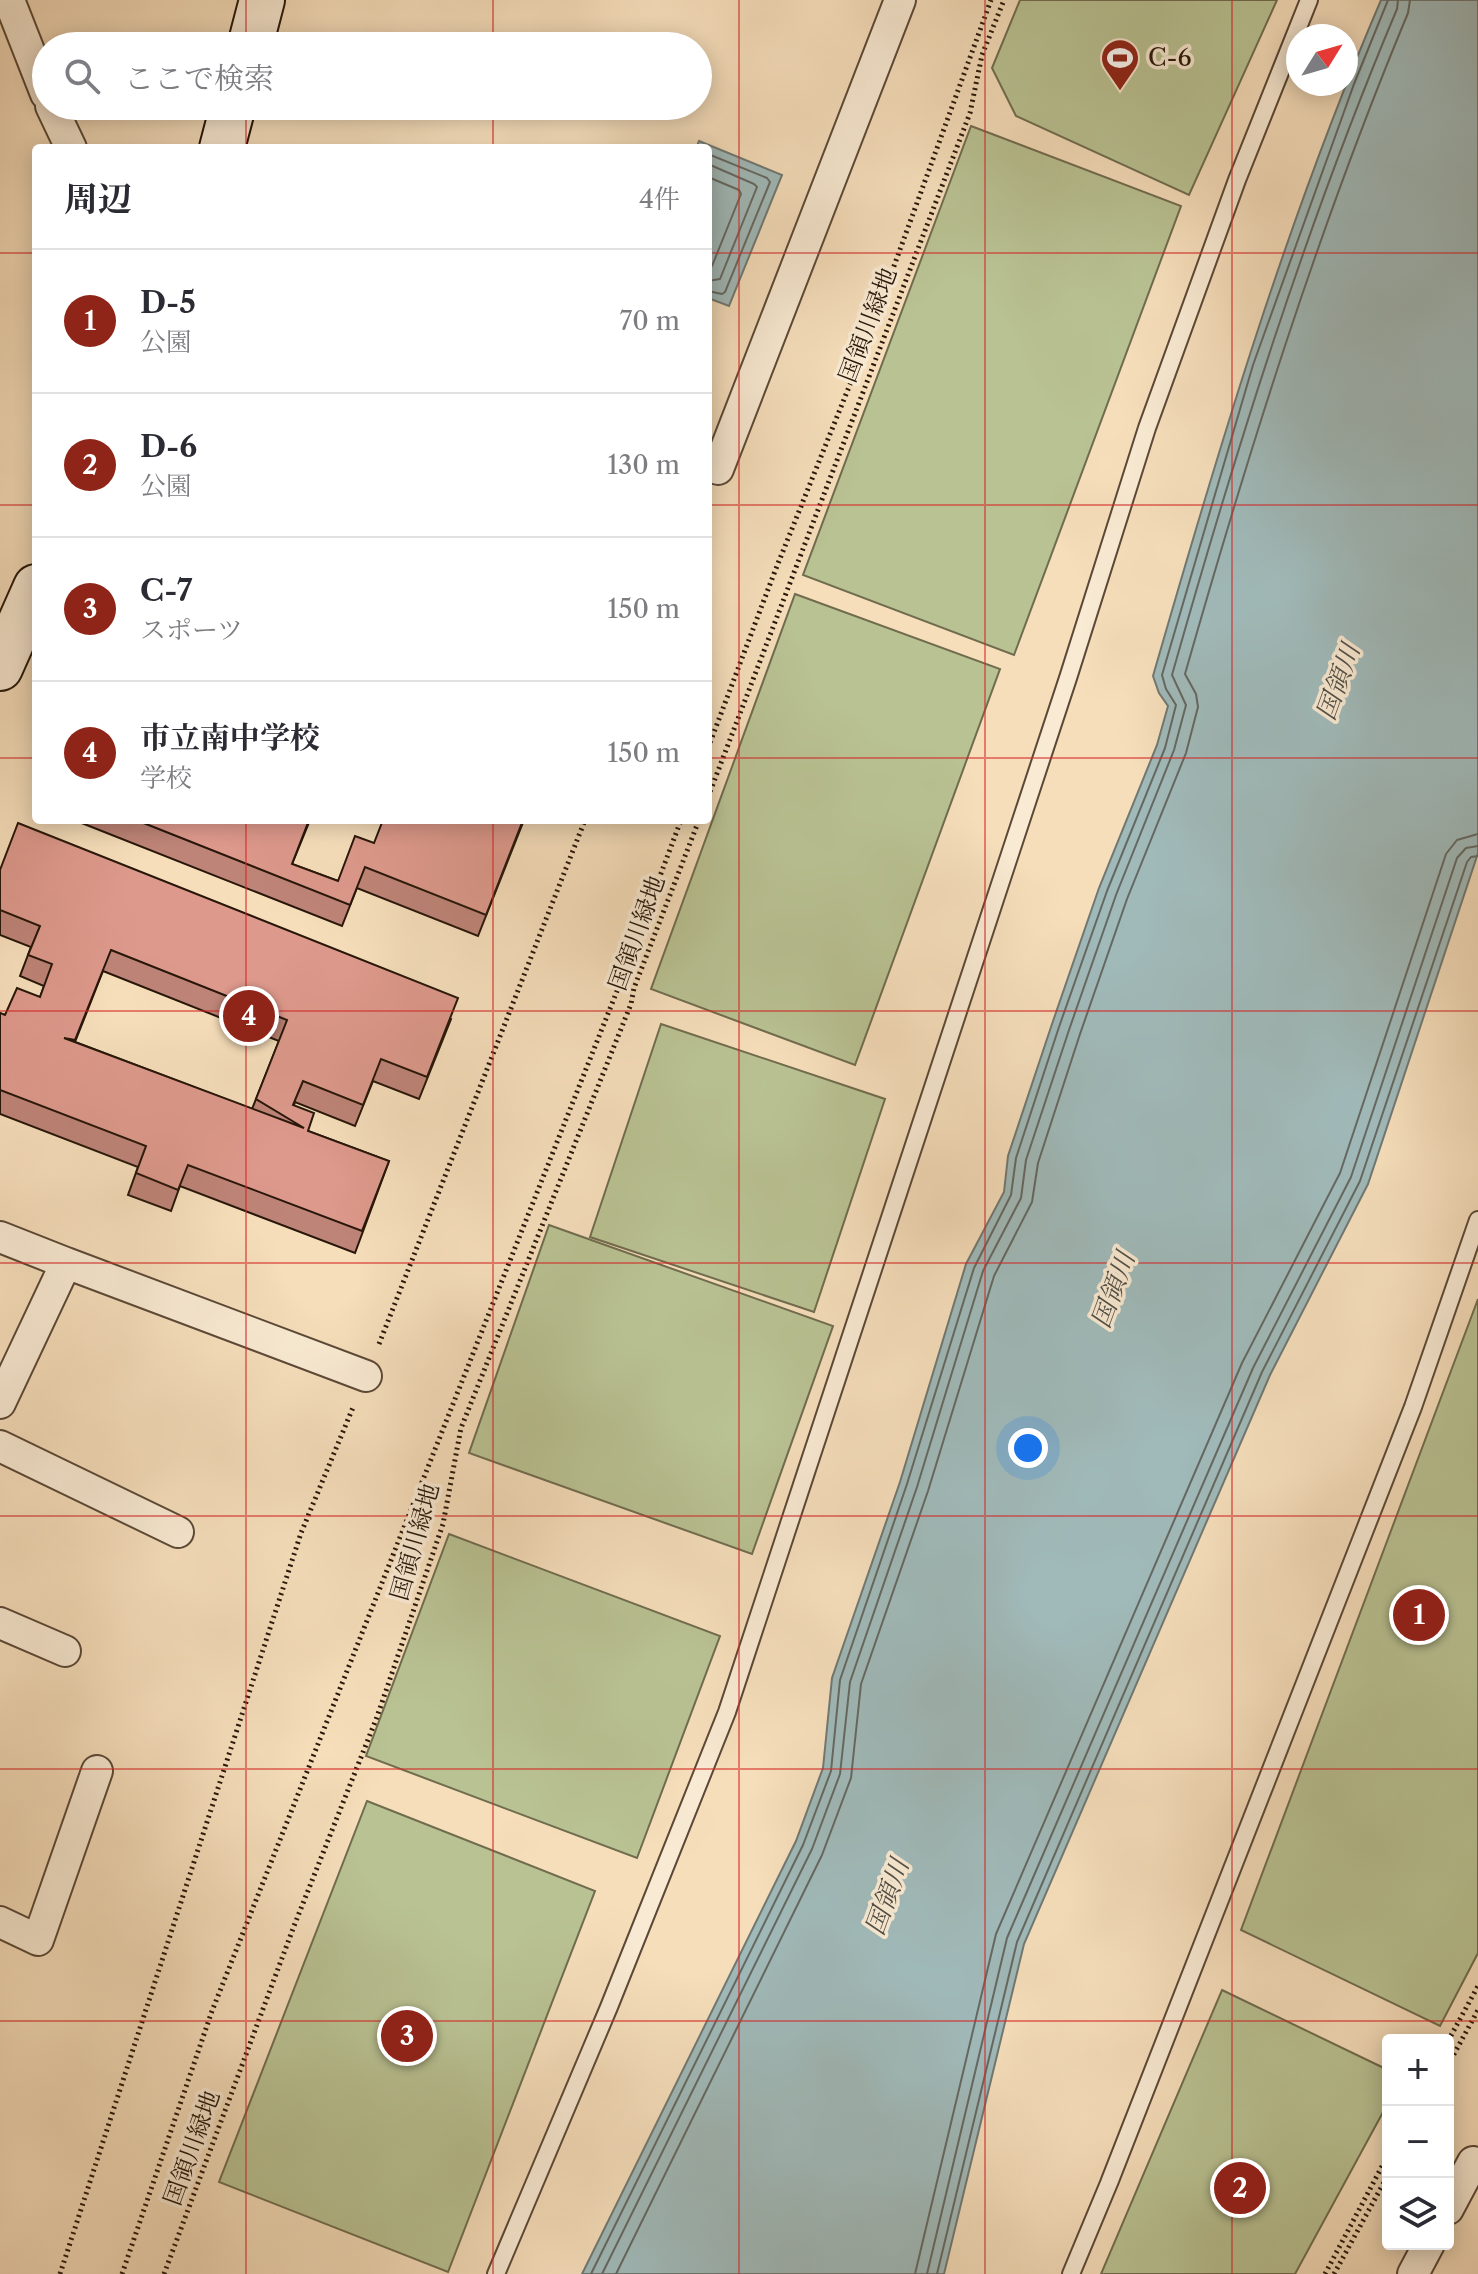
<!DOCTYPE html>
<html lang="ja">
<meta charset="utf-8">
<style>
:root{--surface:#fff;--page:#f7f7f7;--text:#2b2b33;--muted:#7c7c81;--line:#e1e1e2;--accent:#8f2418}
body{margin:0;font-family:"Libre Caslon Text","Noto Serif JP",serif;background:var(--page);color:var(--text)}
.controls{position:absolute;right:24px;bottom:24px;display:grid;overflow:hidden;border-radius:8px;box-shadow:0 4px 20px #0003}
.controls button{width:72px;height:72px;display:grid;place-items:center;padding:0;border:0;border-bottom:2px solid var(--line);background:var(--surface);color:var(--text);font:40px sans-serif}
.compass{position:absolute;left:1286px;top:24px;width:72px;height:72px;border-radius:50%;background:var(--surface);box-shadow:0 4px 20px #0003;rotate:53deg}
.you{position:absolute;left:1028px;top:1448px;width:28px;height:28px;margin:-20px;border:6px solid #fff;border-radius:50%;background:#1a73e8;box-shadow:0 0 0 12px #1a73e833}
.badge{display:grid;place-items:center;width:52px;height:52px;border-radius:50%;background:var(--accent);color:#fff;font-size:26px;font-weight:700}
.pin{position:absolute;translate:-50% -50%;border:4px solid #fff;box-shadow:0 2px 8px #0006}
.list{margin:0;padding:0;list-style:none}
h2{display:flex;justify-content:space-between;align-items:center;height:104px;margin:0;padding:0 32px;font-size:34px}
h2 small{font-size:26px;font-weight:400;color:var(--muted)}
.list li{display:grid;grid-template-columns:52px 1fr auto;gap:24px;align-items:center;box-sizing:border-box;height:144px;padding:0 32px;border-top:2px solid var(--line)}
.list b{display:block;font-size:30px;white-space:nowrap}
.list p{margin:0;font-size:26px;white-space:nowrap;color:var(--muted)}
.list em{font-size:26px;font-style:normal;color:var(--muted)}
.icon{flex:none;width:44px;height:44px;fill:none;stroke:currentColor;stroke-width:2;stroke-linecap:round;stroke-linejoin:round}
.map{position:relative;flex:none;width:1478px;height:2274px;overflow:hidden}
.search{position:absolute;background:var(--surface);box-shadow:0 4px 20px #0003;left:32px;top:32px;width:680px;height:88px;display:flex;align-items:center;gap:20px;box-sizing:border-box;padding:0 28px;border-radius:44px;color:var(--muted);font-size:30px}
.panel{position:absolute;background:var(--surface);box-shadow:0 4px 20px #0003;left:32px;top:144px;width:680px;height:680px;border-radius:8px}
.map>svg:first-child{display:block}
</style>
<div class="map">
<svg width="1478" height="2274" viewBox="0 0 1478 2274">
<rect width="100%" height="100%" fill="#f6debb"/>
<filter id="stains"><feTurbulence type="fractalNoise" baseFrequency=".0025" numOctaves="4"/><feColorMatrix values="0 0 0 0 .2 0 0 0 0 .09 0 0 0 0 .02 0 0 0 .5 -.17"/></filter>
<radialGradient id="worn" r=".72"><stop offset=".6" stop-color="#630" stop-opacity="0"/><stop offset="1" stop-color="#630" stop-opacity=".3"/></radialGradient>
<path fill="#b9c293" stroke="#706c4e" stroke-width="2" d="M1020,0H1277L1189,195L1016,116L992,68Z
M971,126L1181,206L1014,655L803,575Z
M795,594L1000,669L855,1065L651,989Z
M661,1024L885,1099L814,1312L590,1237Z
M549,1225L833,1326L752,1554L469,1453Z
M1478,1299V1953L1440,2026L1241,1930Z
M449,1534L720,1636L637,1858L366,1756Z
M367,1801L595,1891L448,2272L219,2182Z
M1222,1990L1388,2070V2103L1295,2274H1101Z"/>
<path fill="#a0baba" stroke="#707873" stroke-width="2" d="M1381,0H1478V853L1368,1184L1270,1375L1024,1944L944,2274H582L796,1841L823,1768L832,1678L900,1482L966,1264L1004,1192L1008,1156L1052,1024L1099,888L1157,745L1168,706L1159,693L1153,676C1219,447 1287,219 1381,0Z
M699,141L782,175L729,306L708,298V148H696Z"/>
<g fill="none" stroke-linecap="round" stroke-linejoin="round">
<path stroke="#646862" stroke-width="2" d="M708,154L767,178L770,182L725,292L722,294L708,291
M708,164L754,184L757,187L720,279L708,281
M708,177L739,190L741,194L712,266L708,269
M591,2274L803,1845L831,1771L840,1680L907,1484L974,1268L1011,1195L1016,1158L1059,1027L1107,891L1165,748L1176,705L1166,689L1162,675L1253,365L1354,84L1388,0
M602,2274L812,1849L840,1774L850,1682L917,1487L983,1271L1021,1198L1026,1160L1069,1030L1116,895L1174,750L1186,705L1172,675C1236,449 1306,225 1397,9L1398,0
M616,2274L822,1855L851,1778L861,1684L928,1491L994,1276L1032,1202L1038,1163L1080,1034L1127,899L1186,753L1198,707L1196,694L1185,674C1249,450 1318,229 1408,13L1410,0
M915,2274L996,1934L1242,1363L1340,1173L1446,854L1457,840L1478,834
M927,2274L1007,1938L1253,1368L1351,1177L1457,858L1466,848L1478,846
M937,2274L1017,1942L1262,1372L1360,1181L1467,862L1471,857L1478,856"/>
<defs>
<path id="lane" d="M496,2274L609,2007L727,1712L1068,678L1147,428L1237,180L1309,0
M1071,2274L1109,2183L1413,1407L1478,1220"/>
<path id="street" d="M9,0L46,94
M51,106L71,148
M718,469L900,0
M0,1237L66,1263
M0,1403L66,1263L366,1376
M0,1446L178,1532
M0,1623L65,1651
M0,1922L38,1940L97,1771
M1448,2209L1473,2162L1478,2165
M1413,2274L1429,2244"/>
<path id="secondary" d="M250,46L262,0
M222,148L233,106
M0,668L36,587"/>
</defs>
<use href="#lane" stroke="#5b4836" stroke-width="20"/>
<use href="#street" stroke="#5b4836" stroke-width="34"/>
<use href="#secondary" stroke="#271609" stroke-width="48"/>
<path stroke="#271609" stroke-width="5" stroke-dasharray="2 4" stroke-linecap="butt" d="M708,748L775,571L859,362L991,0
M708,797L970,113L982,55L1004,0
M379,1344L585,820
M1448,2041L1478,1986
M1448,2065L1478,2010
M60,2274L301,1533L354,1405
M122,2274L212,2011L617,991L681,820
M164,2274L294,1926L377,1717L443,1524L461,1428L631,1004L634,988L699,820
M1325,2274L1388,2155
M1334,2274L1388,2175"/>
<use href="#lane" stroke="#f9ead3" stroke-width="16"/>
<use href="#street" stroke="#f9ead3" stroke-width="30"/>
<use href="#secondary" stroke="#f9ead3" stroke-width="44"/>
</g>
<path fill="#be8478" stroke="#271609" stroke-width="2" fill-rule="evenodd" d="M74,820H310L292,864L338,881L374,843L524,820L478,936L357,888L342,926Z
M0,870L451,1019L419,1099L373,1081L355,1126L295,1102L294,1105L308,1131L389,1161L355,1253L180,1186L171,1211L128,1195L138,1167L0,1114V1013L5,1015L40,997L44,986L20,976L31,947L0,935ZM103,971L279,1041L252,1109L75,1042Z"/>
<path fill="#dd998c" stroke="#271609" stroke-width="2" fill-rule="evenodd" d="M136,820H309L292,864L338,881L355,836L374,843L383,820H523L486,915L365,867L350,905Z
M18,823L458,998L427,1077L381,1059L363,1105L303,1081L293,1105L314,1113L308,1131L389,1161L362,1231L188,1165L178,1190L136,1173L146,1146L0,1090V1013L5,1015L17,988L40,997L52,964L28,955L40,926L0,910V870ZM111,950L287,1020L256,1099L304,1128L64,1038L75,1040Z"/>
<path fill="none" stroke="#d62828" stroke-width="2" stroke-opacity="0.55" d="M246,0V46M493,0V46M739,0V2274M985,0V2274M1232,0V2274M246,106V148M493,106V148M0,253H36M708,253H1478M0,505H36M708,505H1478M0,758H36M708,758H1478M246,820V2274M493,820V2274M0,1011H1478M0,1263H1478M0,1516H1478M0,1769H1478M0,2021H1478"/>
<defs>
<symbol id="stadium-pin" viewBox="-11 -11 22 30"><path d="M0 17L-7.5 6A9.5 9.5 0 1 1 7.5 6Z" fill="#8f2418" stroke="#f9ead3"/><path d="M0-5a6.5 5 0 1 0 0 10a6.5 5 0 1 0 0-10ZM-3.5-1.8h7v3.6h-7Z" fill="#fff"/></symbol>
</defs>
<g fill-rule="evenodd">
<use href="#stadium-pin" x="1098" y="36" width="44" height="60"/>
</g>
<g text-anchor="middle" stroke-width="7" stroke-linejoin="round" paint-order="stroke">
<g font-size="24" fill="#271609" stroke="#f9ead3" text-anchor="start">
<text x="1148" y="66">C-6</text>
</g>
<g font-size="24" fill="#271609" stroke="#f9ead3">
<text transform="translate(868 325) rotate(-69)" y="8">国領川緑地</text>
<text transform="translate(637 933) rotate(-70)" y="8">国領川緑地</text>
<text transform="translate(415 1542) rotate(-74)" y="8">国領川緑地</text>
<text transform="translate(192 2148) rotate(-70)" y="8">国領川緑地</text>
</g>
<g font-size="26" font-style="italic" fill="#514f47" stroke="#f9ead3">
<text transform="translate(1338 682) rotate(-70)" y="9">国領川</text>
<text transform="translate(1113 1290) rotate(-70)" y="9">国領川</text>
<text transform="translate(887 1897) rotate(-70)" y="9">国領川</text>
</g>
</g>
<rect width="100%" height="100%" filter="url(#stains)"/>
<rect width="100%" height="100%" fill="url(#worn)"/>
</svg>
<div class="controls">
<button>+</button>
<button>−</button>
<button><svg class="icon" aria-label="layers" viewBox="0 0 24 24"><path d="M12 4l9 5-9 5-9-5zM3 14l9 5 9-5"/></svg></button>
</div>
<svg class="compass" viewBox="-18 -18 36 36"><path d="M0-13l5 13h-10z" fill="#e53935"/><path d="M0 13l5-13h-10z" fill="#7c7c81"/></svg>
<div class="you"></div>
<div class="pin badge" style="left:1419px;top:1615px">1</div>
<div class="pin badge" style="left:1240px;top:2188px">2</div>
<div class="pin badge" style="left:407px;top:2036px">3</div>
<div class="pin badge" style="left:249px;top:1016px">4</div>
<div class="search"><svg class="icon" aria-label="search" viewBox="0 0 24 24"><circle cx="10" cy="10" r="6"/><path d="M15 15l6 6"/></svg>ここで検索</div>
<section class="panel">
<h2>周辺<small>4件</small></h2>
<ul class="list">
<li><span class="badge">1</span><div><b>D-5</b><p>公園</p></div><em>70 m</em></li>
<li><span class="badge">2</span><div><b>D-6</b><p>公園</p></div><em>130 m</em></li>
<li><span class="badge">3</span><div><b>C-7</b><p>スポーツ</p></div><em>150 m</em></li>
<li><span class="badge">4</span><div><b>市立南中学校</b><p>学校</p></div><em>150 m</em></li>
</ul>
</section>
</div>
